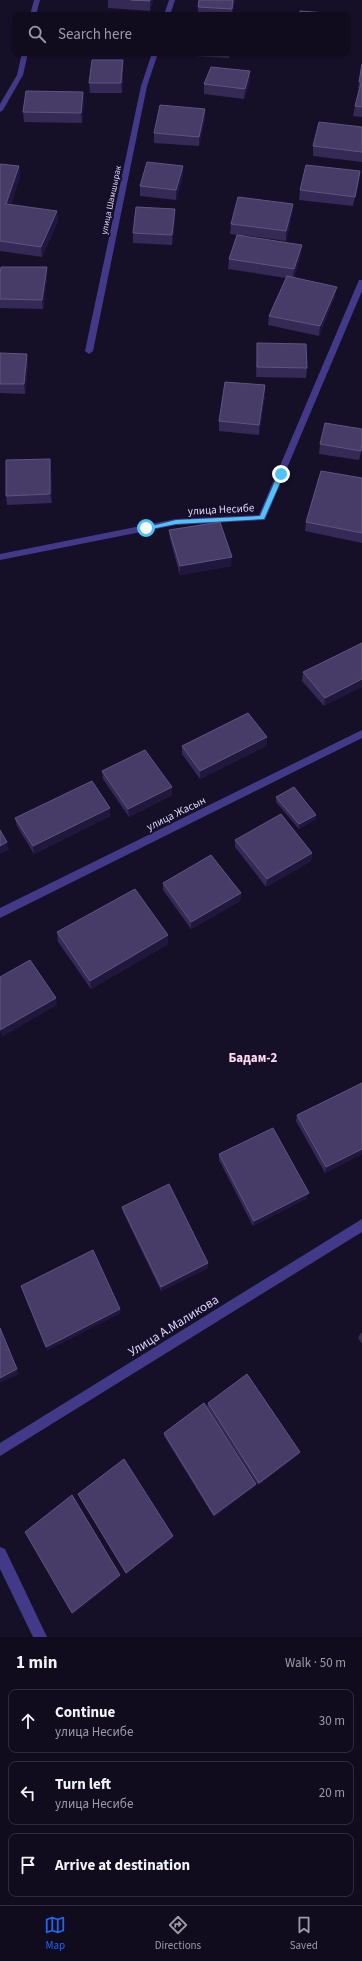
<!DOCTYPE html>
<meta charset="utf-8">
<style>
:root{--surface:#100c1e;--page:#191527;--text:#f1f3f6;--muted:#9c9ba4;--line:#302c3c;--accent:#2563eb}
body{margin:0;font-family:"Source Sans 3",sans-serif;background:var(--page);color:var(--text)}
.stop{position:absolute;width:12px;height:12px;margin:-9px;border:3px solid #4fc3f7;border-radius:50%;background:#fff}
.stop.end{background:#4fc3f7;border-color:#fff;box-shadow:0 1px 4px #0008}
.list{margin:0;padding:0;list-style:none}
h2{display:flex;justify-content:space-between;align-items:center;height:52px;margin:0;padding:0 16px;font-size:17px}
h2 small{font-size:13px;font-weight:400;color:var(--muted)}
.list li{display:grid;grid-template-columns:26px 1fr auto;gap:12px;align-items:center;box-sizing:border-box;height:64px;margin:0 8px 8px;padding:0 8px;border:1px solid var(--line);border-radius:8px}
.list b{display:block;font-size:15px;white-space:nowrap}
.list p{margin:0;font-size:13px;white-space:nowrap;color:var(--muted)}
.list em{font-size:13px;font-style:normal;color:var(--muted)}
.icon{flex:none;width:22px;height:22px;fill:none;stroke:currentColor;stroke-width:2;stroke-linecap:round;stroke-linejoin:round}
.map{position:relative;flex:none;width:362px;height:1637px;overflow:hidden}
.search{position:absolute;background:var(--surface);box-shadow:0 1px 3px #0004;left:12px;right:12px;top:12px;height:44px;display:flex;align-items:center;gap:10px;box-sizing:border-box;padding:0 14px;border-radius:8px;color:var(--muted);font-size:15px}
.sheet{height:268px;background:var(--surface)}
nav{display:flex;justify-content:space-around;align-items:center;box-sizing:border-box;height:56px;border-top:1px solid var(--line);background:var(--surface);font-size:11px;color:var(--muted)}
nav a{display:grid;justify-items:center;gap:2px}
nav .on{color:var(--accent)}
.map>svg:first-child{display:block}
</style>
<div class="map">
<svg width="362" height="1637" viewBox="0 0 362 1637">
<rect width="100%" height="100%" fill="#151028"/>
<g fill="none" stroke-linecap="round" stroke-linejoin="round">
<path fill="#423a88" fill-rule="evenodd" d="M34,0H40L36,15H30Z
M169,0H175L170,15H164Z
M22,53H28L23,75L3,110L0,112V104L17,75Z
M152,53H158L147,86L93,351L89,354L85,351L141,86Z
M359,280H362V291L265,520L176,525L0,560V554L176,519L259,515Z
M362,730V738L0,918V908Z
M362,1219V1232L0,1456V1443Z
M0,1547L5,1549L47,1637H33L0,1569Z"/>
</g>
<path fill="#352956" d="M108,0H153L150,11L108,8Z
M199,0H235L232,15H198V7Z
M193,53H230L229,58L193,56Z
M362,64V117L353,116L355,106L359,88H358Z
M123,70L122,93H90L89,83Z
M250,71V81L244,99L204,94V84Z
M83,92L84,102L82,123L24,122L23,112Z
M205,109V119L199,146L154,143V133Z
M362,127V162L313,156V146Z
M0,164L19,166L20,176L11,204L57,211L58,221L42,257L0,251Z
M183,166V176L176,200L140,196V186Z
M360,171L359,181L353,206L299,200L300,190Z
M293,204L292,214L286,241L243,235L301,254L294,277L335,296L319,336L268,325L269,316L286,278L228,269L229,259L237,235L230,234L231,224Z
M175,209V218L172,245L133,243V233Z
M0,275L47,277L43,309L0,308Z
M257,343L307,368L306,378L256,377Z
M0,353L28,363L25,394L0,393Z
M265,385V395L259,435L219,431V421Z
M362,429V448L359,460L319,454L320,444Z
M50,459L51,468L52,503L7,505L6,496Z
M362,478V543L305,531L306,522Z
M169,530L231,566L180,575L170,539Z
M362,643L324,706L302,681L303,672Z
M267,737L266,746L200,779L182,754V746Z
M102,771L172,787V795L129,817L103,779Z
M276,797L316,819L299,829L276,802Z
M110,816L34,854L17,826L15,818Z
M235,840L312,853L311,861L266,887L235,847Z
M163,883L241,893L240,901L191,929L163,890Z
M57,932L168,935V944L91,989L58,942Z
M362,1083V1154L325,1173L296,1121L297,1115Z
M219,1154L307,1198L253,1226L219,1160Z
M122,1207L208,1268L161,1291L123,1212Z
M362,1333V1344L358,1338L360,1334Z
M208,1403L300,1452L298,1455L258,1485L207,1407Z
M164,1433L256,1484L255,1486L214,1517L164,1436Z"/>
<path fill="#20173c" d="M150,0H153L150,11Z
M233,0H235L232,15V9Z
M123,60V70L122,93L121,83Z
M250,71V81L244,99L245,89Z
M83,92L84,102L82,123L81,113Z
M205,109V119L199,146V137Z
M19,166L20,176L8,213L6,204Z
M183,166V176L176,200V190Z
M360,171L359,181L353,206L355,197Z
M293,204L292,214L286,241V231Z
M175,209V218L172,245V235Z
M57,211L58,221L42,257L41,247Z
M302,245L301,254L293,279L294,269Z
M47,267V277L43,309L42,300Z
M337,287L335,296L319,336L320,326Z
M27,354L28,363L25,394L24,384Z
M265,385V395L259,435V425Z
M50,459L51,468L52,503L50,494Z
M232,557L231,566L180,575V566Z
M362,679V687L324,706L325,698Z
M267,737L266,746L200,779V771Z
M172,787V795L129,817L128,809Z
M110,808V816L34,854L33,846Z
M316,815V819L299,829V824Z
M7,842L9,850L0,854V846Z
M312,853L311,861L266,887L267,879Z
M241,893L240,901L191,929V922Z
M168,935V944L91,989L90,981Z
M56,998L57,1005L2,1037L0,1030Z
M362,1149V1154L325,1173L326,1167Z
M309,1193L307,1198L253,1226L254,1221Z
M208,1263V1268L161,1291V1287Z
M120,1309L121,1313L47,1351L46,1347Z
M0,1327L19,1374L0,1383Z
M300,1452L298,1455L258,1485L259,1483Z
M256,1484L255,1486L214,1517V1515Z
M173,1536V1538L126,1574V1573Z
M120,1575L121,1576L73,1614L72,1613Z"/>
<path fill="#473c68" stroke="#5f5480" d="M131,0H150V1Z
M199,0H233L232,9L198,7Z
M300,11L327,13L326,15H299Z
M98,13L119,15H97Z
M92,60H123L121,83H89Z
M362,64V82H359Z
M211,67L250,71L245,89L204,84Z
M361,83H362V107L355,106Z
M26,91L83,92L81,113L23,112Z
M160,105L205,109L199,137L154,133Z
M319,122L362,127V152L313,146Z
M147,162L183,166L176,190L140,186Z
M0,164L19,166L6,204L57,211L41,247L0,241Z
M306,165L360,171L355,197L300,190Z
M238,197L293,204L286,231L231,224Z
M136,207L175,209L172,235L133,233Z
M237,235L302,245L294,269L229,259Z
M1,267H47L42,300L0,299V275Z
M287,276L337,287L320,326L269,316Z
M257,343L306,344L307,368L257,367Z
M0,353L27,354L24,384H0Z
M225,382L265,385L259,425L219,421Z
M325,423L362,429V444L361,451L320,444Z
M50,459V494L6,496V460Z
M321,471L362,478V533L306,522Z
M220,522L232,557L180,566L169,530Z
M362,643V679L325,698L303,672Z
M248,713L267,737L200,771L182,746Z
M145,750L172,787L128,809L102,771Z
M92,781L110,808L33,846L15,818Z
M294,787L316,815L299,824L276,797Z
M281,814L312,853L267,879L235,840Z
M0,830L7,842L0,846Z
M211,855L241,893L191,922L163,883Z
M135,889L168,935L90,981L57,932Z
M30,960L56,998L0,1030V977Z
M362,1083V1149L326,1167L297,1115Z
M273,1128L309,1193L254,1221L219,1154Z
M169,1184L208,1263L161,1287L122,1207Z
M93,1250L120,1309L46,1347L21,1286Z
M0,1328L17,1369L0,1378Z
M247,1374L300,1452L259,1483L208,1403Z
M204,1403L256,1484L214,1515L164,1433Z
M124,1459L173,1536L126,1573L78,1494Z
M72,1495L120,1575L72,1613L25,1532Z"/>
<path fill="#4fc3f7" d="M279,472L284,474L264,519L176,524L146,530L144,528L176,520L260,516Z"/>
<g text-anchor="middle" stroke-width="4" stroke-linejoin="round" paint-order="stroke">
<g font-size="9" fill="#ded7ff" stroke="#151028">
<text transform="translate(111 200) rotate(-78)" y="3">улица Шамшырак</text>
</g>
<g font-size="11" fill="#ded7ff" stroke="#151028">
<text transform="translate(221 509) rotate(-3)" y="4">улица Несибе</text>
<text transform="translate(176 813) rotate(-26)" y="4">улица Жасын</text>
</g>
<g font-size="13" font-weight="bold" fill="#ffd9ef" stroke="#151028">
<text x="253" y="1062">Бадам-2</text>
</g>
<g font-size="13" fill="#ded7ff" stroke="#151028">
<text transform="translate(173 1325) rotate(-32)" y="5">Улица А.Маликова</text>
</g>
</g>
</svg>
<div class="stop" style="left:146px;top:528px"></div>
<div class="stop end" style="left:281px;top:474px"></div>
<div class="search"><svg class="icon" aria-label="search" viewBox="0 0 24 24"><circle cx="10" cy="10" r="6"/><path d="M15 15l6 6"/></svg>Search here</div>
</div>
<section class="sheet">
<h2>1 min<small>Walk · 50 m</small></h2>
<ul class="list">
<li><svg class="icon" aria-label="ahead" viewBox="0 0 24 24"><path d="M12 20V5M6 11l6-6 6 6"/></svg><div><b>Continue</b><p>улица Несибе</p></div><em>30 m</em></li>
<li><svg class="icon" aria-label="left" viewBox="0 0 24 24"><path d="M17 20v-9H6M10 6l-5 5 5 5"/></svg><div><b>Turn left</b><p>улица Несибе</p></div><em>20 m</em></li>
<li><svg class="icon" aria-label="arrive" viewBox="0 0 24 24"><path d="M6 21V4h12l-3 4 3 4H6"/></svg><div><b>Arrive at destination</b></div></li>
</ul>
</section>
<nav>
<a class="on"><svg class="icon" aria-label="map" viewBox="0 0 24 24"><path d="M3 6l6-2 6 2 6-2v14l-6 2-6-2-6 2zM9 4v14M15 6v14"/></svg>Map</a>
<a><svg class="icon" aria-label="directions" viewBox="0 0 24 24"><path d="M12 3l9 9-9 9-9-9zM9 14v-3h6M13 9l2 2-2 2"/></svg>Directions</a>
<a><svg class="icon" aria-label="saved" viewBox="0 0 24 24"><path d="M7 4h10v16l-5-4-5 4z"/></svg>Saved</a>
</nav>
